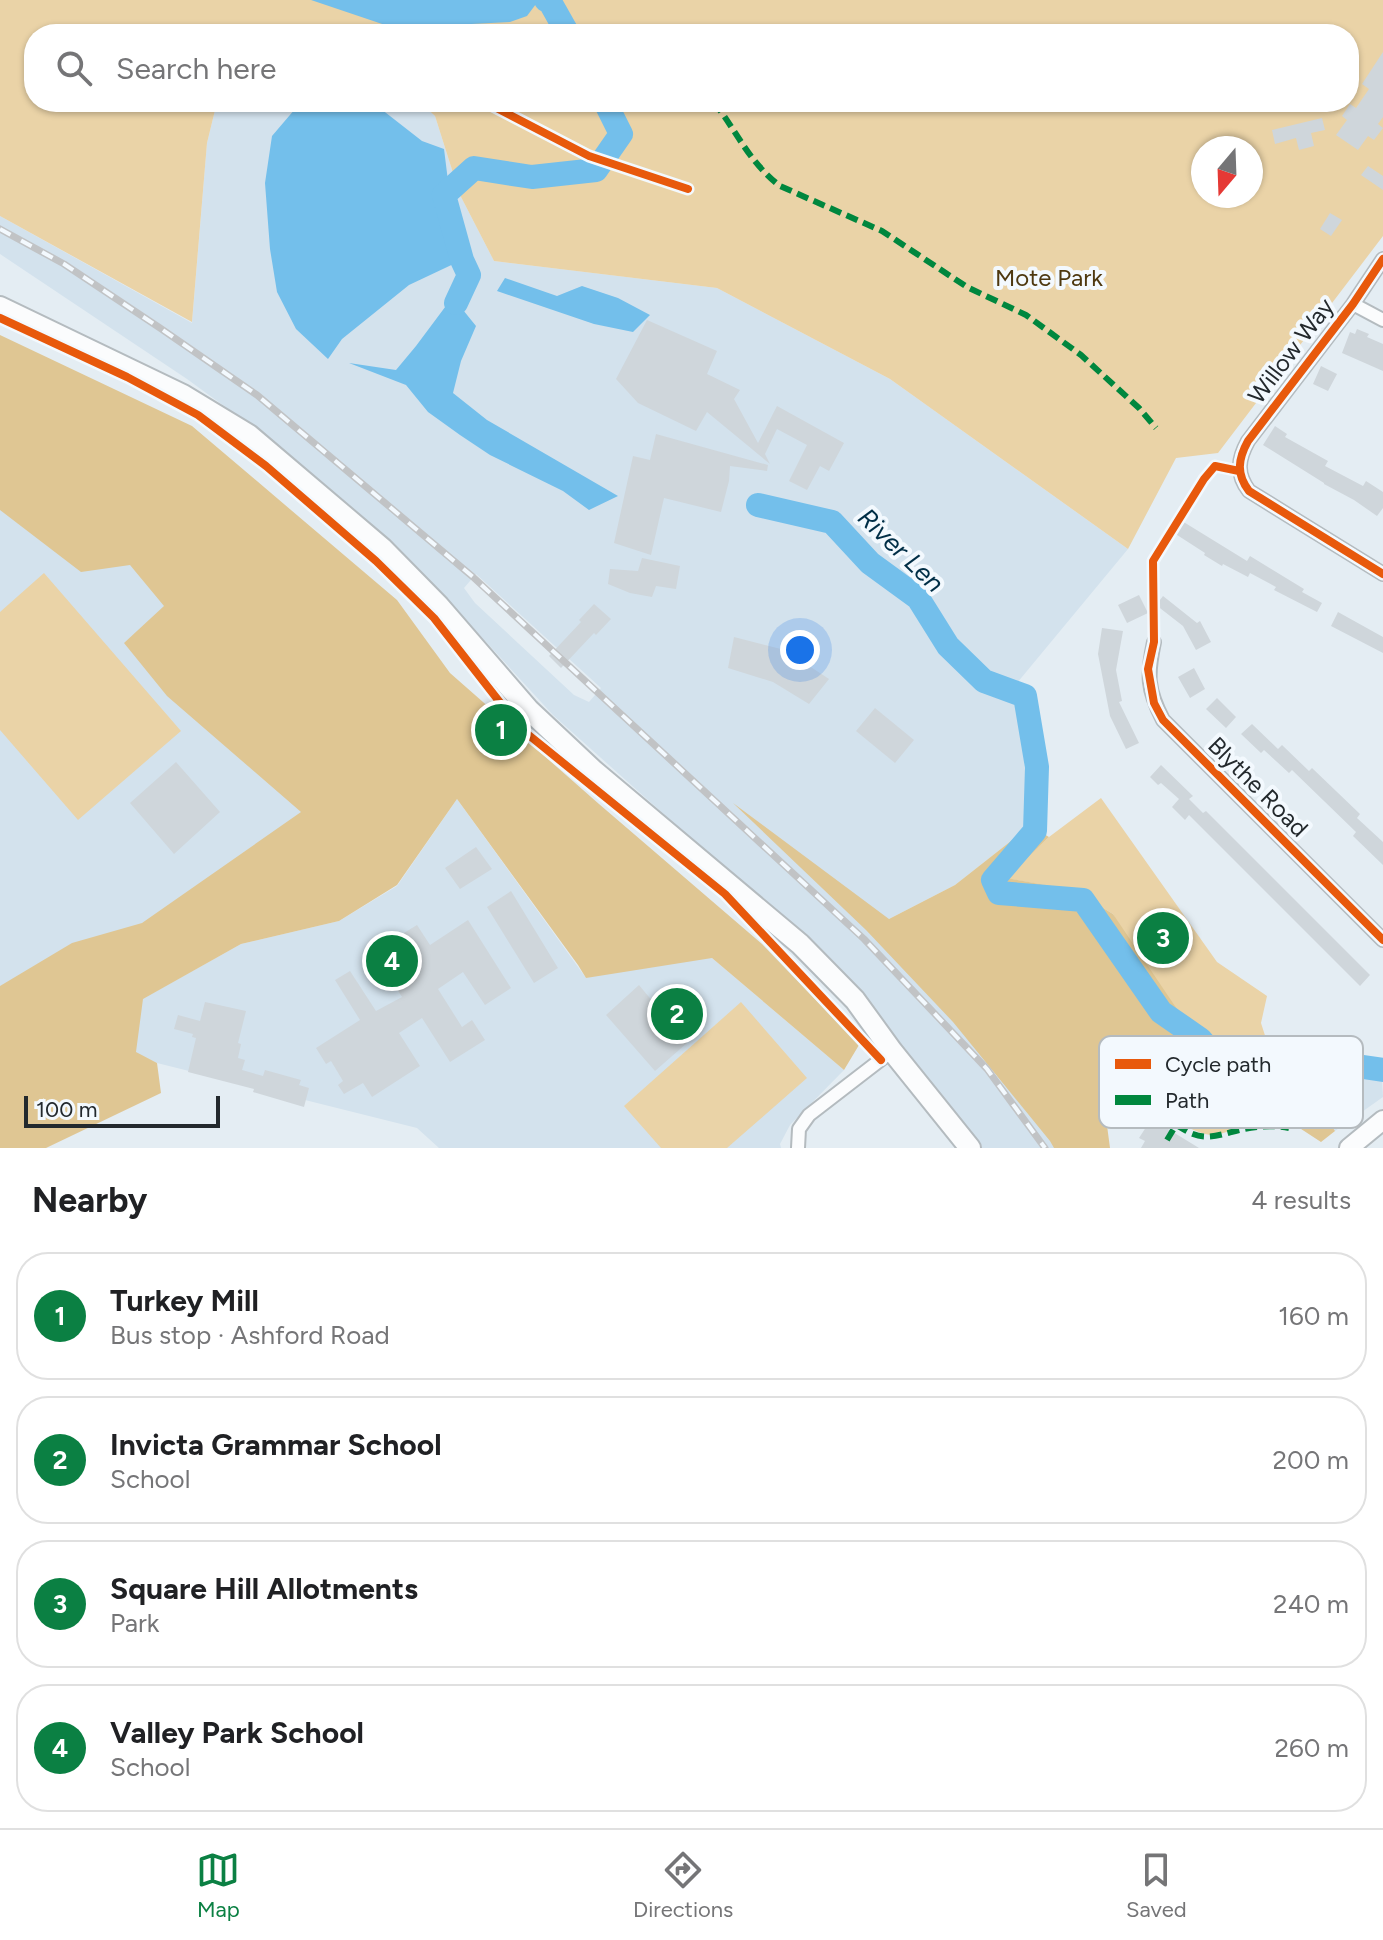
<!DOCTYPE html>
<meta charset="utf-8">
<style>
:root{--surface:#fff;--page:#f6f6f6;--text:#202124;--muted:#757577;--line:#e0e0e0;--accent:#0b8043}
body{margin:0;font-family:Figtree,sans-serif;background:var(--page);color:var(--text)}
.compass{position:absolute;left:1191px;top:136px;width:72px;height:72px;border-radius:50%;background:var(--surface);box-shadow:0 2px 6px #0004;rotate:199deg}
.scale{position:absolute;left:24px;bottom:20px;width:196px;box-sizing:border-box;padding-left:8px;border:4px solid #23292d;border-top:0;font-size:22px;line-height:28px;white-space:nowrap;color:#23292d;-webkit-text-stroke:6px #f3f9fe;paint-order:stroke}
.you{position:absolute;left:800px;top:650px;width:28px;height:28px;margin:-20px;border:6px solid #fff;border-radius:50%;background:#1a73e8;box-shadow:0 0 0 12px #1a73e833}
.badge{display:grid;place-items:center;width:52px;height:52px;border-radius:50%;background:var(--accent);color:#fff;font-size:26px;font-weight:700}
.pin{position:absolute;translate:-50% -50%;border:4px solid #fff;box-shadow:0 2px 8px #0006}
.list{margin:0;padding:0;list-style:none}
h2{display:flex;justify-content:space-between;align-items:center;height:104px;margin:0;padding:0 32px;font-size:34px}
h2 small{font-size:26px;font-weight:400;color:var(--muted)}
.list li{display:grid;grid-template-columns:52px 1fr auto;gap:24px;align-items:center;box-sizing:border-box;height:128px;margin:0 16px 16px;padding:0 16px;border:2px solid var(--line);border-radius:32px}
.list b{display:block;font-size:30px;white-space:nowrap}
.list p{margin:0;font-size:26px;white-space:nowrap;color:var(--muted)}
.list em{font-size:26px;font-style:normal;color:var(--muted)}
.icon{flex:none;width:44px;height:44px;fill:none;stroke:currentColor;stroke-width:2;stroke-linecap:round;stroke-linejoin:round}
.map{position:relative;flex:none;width:1383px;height:1148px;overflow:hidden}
.search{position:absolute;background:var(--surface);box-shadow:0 2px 6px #0004;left:24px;right:24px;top:24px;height:88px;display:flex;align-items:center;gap:20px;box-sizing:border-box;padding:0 28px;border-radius:32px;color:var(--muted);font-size:30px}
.sheet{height:680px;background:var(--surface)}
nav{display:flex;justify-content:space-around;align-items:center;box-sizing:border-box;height:112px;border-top:2px solid var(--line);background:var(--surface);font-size:22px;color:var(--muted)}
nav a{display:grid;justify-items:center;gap:4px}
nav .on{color:var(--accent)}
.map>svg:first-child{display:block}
</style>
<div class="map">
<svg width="1383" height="1148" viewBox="0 0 1383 1148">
<rect width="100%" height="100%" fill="#e4edf3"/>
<path fill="#d3e2ed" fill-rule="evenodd" d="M217,102H420L435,116L460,195L494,261L717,288L890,379L1128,549L1017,683L1030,826L955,885L889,919L1098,1148H981L858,988L553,715L465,619L275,443L187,379L0,254V216L192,323L207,143ZM476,574L601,688L589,702L574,695L475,603L464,588Z
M0,351L495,744L153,993L241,944L339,921L397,886L457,799L586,978L688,930L712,958L844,1070L790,1125L780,1144L781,1148H439L417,1128L157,1063L136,1053L0,1019Z
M1338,1068L1382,1080L1383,1097L1335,1131L1311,1095Z"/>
<path fill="#ead3a7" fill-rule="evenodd" d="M0,0H1383V236L1218,453L1176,458L1128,549L890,379L717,288L494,261L460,195L435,116L420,102H1349V34H34V102H217L207,143L192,322L0,216ZM1203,148H1251V196H1203Z
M44,573L181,731L78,820L0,730V612Z
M1101,798L1217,962L1267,996L1261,1023L1269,1048L1308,1082L1234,1062L1211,1046L1157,999L1113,914L1074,890L1005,878L1049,837Z
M741,1002L807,1078L727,1148H661L624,1106Z
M1163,1057L1250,1122C1238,1126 1227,1134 1214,1135C1194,1136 1150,1105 1131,1094Z"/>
<path fill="#dfc693" d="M0,335L192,426L397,600L450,673L599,804L762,944L859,1045L844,1070L712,958L586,978L578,965L457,799L397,885L339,921L241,944L143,999L136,1052L157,1063L161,1093L46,1148H0V986L72,943L142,923L301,812L167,696L124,643L164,606L130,565L81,572L0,510Z
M733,803L889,919L955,885L1030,826L1049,837L1006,878L1074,890L1113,914L1218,1070L1268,1111L1293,1115L1311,1095L1335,1131L1321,1142L1298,1127L1250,1122L1163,1057L1106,1118L1110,1148H1054L1050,1141L953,1022L866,930Z"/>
<path fill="#73bfeb" d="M311,0H539L527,16L510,22L394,28Z
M301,102H340L381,109L422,141L444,149L448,181L444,195L456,239L465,249L462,260L409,285L342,339L328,359L296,329L277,292L270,249L265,183L272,136Z
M469,275L477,277L459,305L476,326L461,361L453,393L487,420L618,496L589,510L563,491L490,455L460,435L428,412L406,385L349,363L396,370L416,346Z
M505,278L557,296L582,286L618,298L650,315L633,332L594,324L497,291Z"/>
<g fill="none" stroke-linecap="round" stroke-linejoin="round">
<path stroke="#73bfeb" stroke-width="24" d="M546,0L550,2L568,34
M456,303L469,275L462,260L444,195L474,168L532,177L596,170L621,134L605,102
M758,505L832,522L870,563L918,598L948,646L984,681L1025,696L1037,767L1035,831L993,880L999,893L1083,900L1161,1012L1200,1039L1250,1096L1271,1108L1296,1109L1320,1074L1336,1063L1383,1070"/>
</g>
<path fill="#cfd6db" d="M1383,52V117L1378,124L1383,128L1374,140L1368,136L1358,150L1336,135L1347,120L1342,116L1350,104L1356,108L1369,89L1362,84Z
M1322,118L1325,130L1311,133L1314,146L1299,150L1296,138L1275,144L1272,130Z
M1368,166L1383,176V190L1361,175Z
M1330,213L1342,220L1331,236L1320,229Z
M647,320L717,351L707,374L740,390L734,399L758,443L777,406L844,443L829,471L820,466L807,490L789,481L807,445L777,429L765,454L770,464L707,412L696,431L638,403L616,379Z
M1357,329L1369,334L1367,337L1383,344V371L1342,353L1350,332L1355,334Z
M1321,366L1337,374L1328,391L1313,384Z
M1275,426L1287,434L1285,437L1328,461L1325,466L1363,486L1366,481L1383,492V508L1377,516L1354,500L1324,484V483L1263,445Z
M656,434L768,465L767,471L730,466L729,481L721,512L664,498L651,555L614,543L633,456L650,460Z
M1182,521L1247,561L1250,556L1304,589L1302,592L1322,603L1317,612L1274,590L1276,587L1250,573L1248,577L1223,564L1222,566L1204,555L1205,553L1174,533Z
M642,558L680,566L676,589L656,586L652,597L630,593L608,584L610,569L638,571Z
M1139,595L1148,613L1127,623L1118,605Z
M1163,596L1197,623L1200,621L1211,642L1196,650L1183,626L1156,605Z
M594,604L611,619L596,635L594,633L561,668L549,656L581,622L579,620Z
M1338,612L1383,637V653L1331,626Z
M1102,628L1123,631L1116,670L1122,701L1119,702L1139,743L1126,749L1110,716L1098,654Z
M734,637L785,650L829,679L809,704L773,682L728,668Z
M1194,668L1205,689L1190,698L1178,677Z
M1217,698L1236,717L1226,728L1206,709Z
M875,708L914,740L895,763L856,731Z
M1252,724L1278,749L1282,745L1309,771L1312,768L1360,814L1357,818L1383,842V865L1353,836L1356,832L1292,770L1289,773L1264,750L1261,753L1241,734Z
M176,762L220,812L174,854L130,803Z
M1161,765L1193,796L1189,799L1203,813L1206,811L1370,975L1360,986L1189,815L1185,820L1172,807L1179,799L1161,783L1158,785L1150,777Z
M476,847L492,869L460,889L445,868Z
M511,891L558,968L534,983L487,907Z
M468,920L511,988L485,1005L463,972L438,989L462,1027L472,1020L485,1040L450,1062L422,1018L399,1033L420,1066L372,1097L363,1083L344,1094L338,1085L343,1081L331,1061L326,1064L316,1048L360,1020L335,980L350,971L376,1011L402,997L373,952L417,925L430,945Z
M639,985L687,1043L655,1071L606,1015Z
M205,1002L246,1011L238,1043L241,1044L238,1058L245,1060L242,1070L263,1076L265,1070L301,1080L299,1085L309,1088L304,1107L253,1092L254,1089L188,1072L196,1038L192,1037L193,1034L174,1029L178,1015L200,1021Z
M1152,1118L1168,1129L1199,1148H1141L1145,1141L1139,1138Z"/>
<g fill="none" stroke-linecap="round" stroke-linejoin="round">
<defs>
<path id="street" d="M1383,259L1353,304L1248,441C1238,459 1236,474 1249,491L1383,574
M1353,304L1383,320
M1154,642C1147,675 1147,689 1163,720L1383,940
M798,1148L799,1129L809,1115L892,1051"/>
<path id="secondary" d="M1349,1148L1383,1120"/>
<path id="primary" d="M0,307L183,395L249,435L382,548L439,606L529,710L594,771L800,944L855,1000L892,1051L970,1148"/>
</defs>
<use href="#street" stroke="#b4bbbf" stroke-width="16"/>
<use href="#secondary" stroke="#b4bbbf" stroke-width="22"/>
<use href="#primary" stroke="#b4bbbf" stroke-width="24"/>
<use href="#street" stroke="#fbfcfd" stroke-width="12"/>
<use href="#secondary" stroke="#fbfcfd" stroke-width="18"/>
<use href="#primary" stroke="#fbfcfd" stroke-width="20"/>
<defs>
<path id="rail" d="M0,229L64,264L160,328L257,395L473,577L864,939L987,1069L1045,1148"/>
</defs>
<use href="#rail" stroke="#c1c3c5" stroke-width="7"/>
<use href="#rail" stroke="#f3f9fe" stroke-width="4" stroke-dasharray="12" stroke-linecap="butt"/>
<path stroke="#00873e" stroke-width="6" stroke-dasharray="12 6" stroke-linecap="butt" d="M714,102C737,132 749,162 780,186L882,231L967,287L1026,315L1081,355L1139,408L1156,428
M1167,1140L1176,1125C1182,1128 1187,1132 1193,1134C1210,1141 1227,1132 1244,1129C1258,1126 1274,1125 1289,1128"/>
<defs>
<path id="cycleway" d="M485,102L589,156L688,189
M1383,259L1353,304L1248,441C1238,459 1236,474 1249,491L1383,574
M0,318L127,377L198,415L266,466L376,561L434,618L520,728L725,894L881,1060
M1239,471L1215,466L1204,479L1153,561L1154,642L1148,669L1154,703L1163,720L1383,940"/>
</defs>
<use href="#cycleway" stroke="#f3f9fe" stroke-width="13"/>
<use href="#cycleway" stroke="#e8590c" stroke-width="8"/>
</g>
<g text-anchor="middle" stroke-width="8" stroke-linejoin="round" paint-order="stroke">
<g font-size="24" fill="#4e380f" stroke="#f3f9fe">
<text x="1049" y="286">Mote Park</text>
</g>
<g font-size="24" fill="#23292d" stroke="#f3f9fe">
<text transform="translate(1291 351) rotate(-53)" y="8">Willow Way</text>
<text transform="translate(1258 787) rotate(45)" y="8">Blythe Road</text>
</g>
<g font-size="26" font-style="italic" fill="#002e46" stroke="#f3f9fe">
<text transform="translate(901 550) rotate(44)" y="9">River Len</text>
</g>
</g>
<rect x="1099" y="1036" width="264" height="92" rx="12" fill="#f3f9fe" stroke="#b5bbbf" stroke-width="2"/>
<rect x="1115" y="1059" width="36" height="10" fill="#e8590c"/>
<rect x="1115" y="1095" width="36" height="10" fill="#00873e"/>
<g font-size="22" fill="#23292d">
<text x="1165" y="1072">Cycle path</text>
<text x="1165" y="1108">Path</text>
</g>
</svg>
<svg class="compass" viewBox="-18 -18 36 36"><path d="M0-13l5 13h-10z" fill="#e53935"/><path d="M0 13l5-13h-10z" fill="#757577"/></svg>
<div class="scale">100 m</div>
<div class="you"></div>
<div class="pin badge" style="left:501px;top:730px">1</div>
<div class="pin badge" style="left:677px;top:1014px">2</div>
<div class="pin badge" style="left:1163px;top:938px">3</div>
<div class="pin badge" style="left:392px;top:961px">4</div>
<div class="search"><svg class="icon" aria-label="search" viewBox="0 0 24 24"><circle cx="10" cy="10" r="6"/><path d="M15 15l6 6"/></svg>Search here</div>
</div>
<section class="sheet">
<h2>Nearby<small>4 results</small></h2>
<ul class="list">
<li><span class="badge">1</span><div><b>Turkey Mill</b><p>Bus stop · Ashford Road</p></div><em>160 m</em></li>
<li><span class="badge">2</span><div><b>Invicta Grammar School</b><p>School</p></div><em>200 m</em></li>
<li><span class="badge">3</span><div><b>Square Hill Allotments</b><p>Park</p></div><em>240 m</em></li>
<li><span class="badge">4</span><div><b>Valley Park School</b><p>School</p></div><em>260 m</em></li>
</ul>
</section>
<nav>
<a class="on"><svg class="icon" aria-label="map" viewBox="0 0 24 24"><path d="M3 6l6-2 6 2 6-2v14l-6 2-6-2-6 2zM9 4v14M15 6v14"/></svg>Map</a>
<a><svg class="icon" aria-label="directions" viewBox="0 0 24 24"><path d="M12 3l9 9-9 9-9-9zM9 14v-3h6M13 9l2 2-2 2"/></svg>Directions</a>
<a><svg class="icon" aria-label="saved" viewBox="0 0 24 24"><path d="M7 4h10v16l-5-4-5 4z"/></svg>Saved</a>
</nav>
